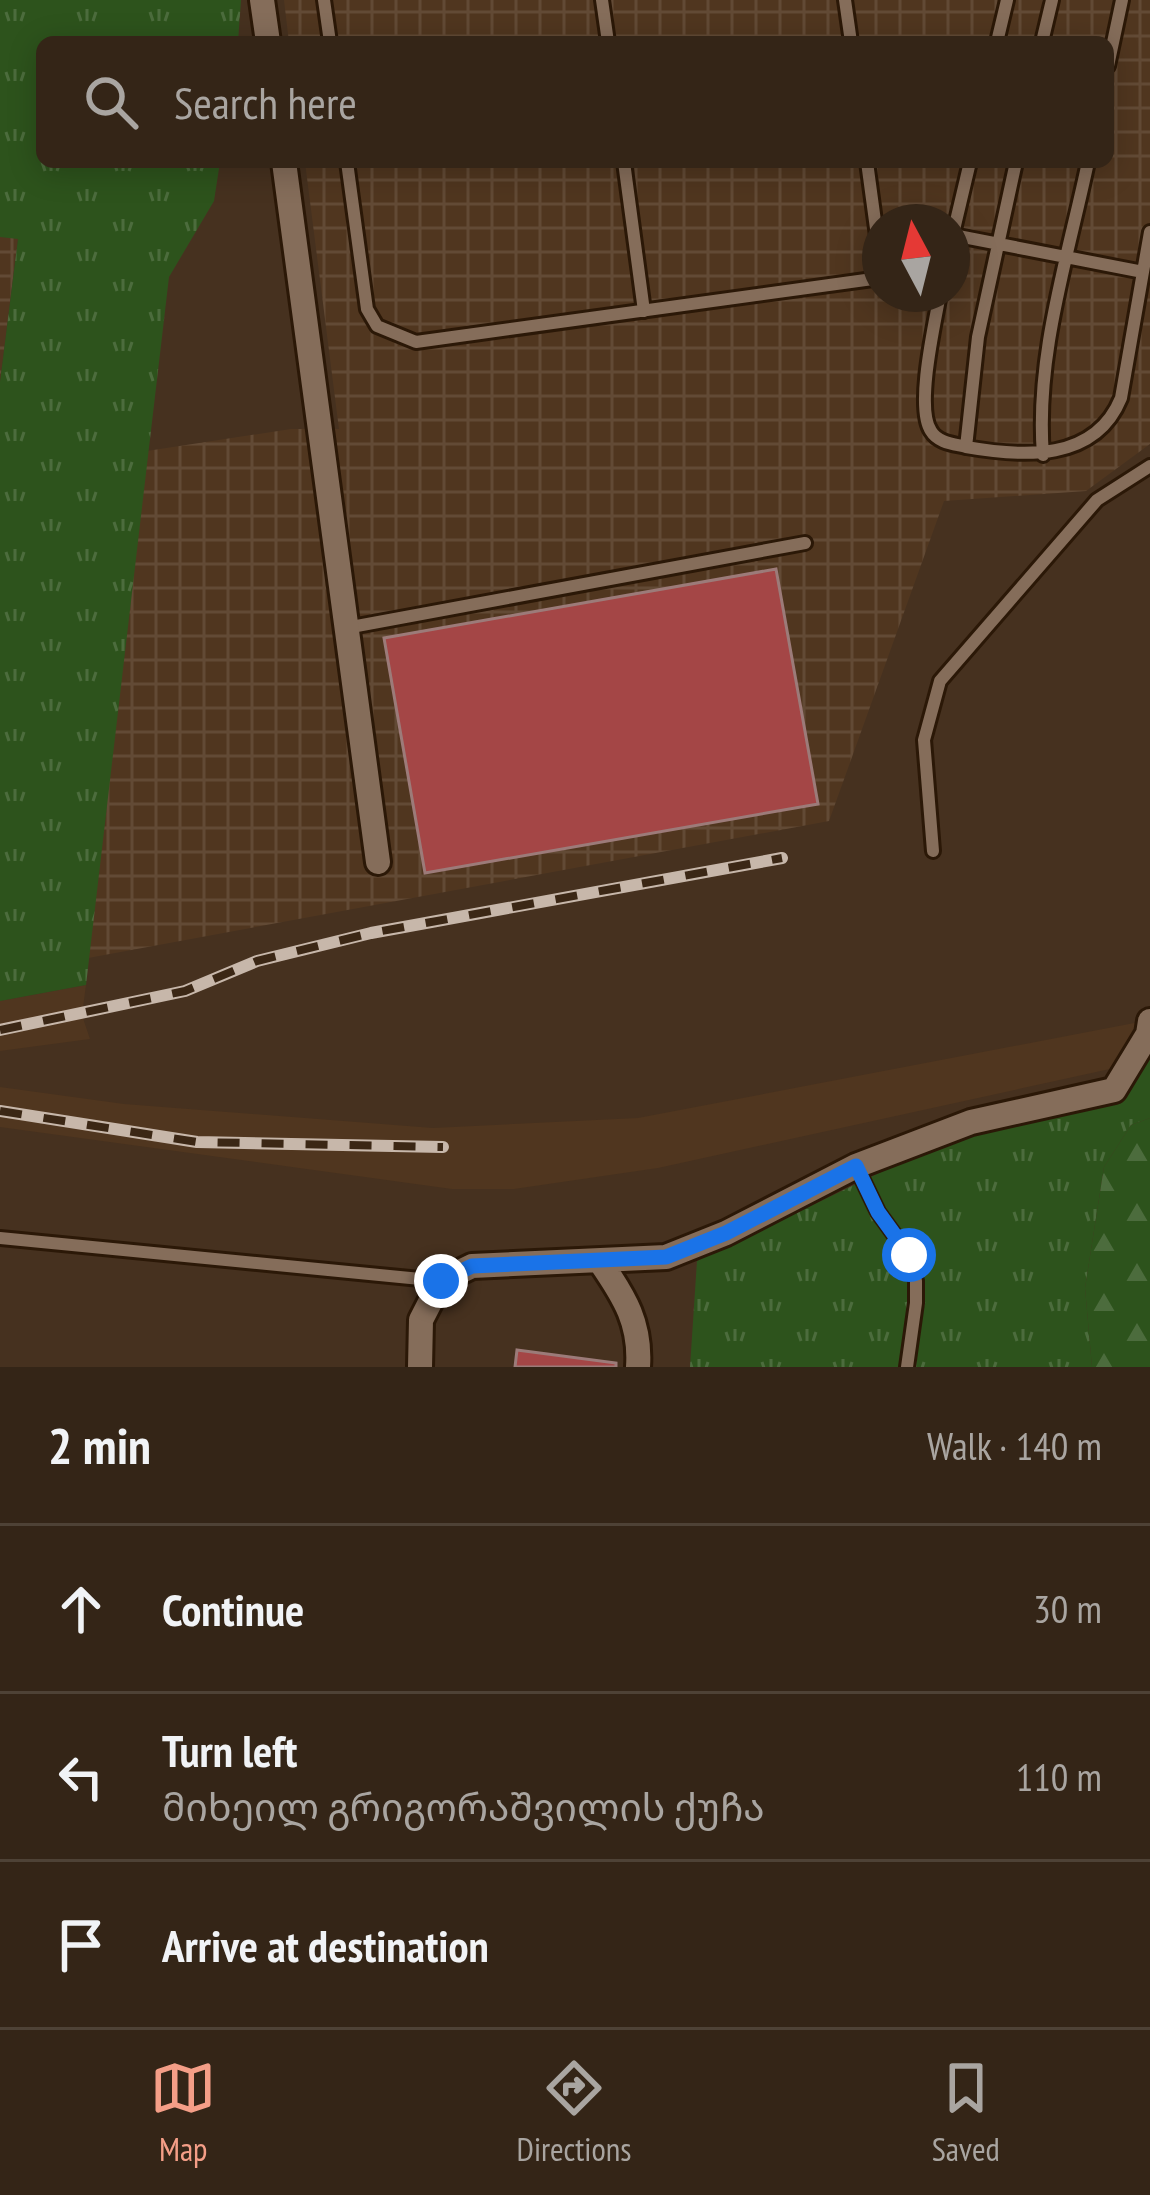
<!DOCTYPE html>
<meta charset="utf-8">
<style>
:root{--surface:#342517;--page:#3c2d20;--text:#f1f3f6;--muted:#a9a5a1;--line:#4e4236;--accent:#f49e87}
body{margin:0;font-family:"PT Sans Narrow","Noto Sans Georgian",sans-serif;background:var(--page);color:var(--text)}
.compass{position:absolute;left:862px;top:204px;width:108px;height:108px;border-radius:50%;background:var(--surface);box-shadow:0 6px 30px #0003;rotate:353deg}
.stop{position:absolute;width:36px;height:36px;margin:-27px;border:9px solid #1a73e8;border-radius:50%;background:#fff}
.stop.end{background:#1a73e8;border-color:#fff;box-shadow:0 3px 12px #0008}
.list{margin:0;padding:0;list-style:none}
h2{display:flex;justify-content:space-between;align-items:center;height:156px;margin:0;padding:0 48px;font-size:51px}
h2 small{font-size:39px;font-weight:400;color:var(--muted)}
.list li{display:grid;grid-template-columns:78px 1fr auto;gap:36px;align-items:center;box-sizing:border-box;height:168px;padding:0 48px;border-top:3px solid var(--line)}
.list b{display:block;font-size:45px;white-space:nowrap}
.list p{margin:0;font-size:39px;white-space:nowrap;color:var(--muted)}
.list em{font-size:39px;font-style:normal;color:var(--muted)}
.icon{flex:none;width:66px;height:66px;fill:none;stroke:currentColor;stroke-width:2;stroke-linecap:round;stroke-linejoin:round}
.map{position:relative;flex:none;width:1150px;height:1367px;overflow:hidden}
.search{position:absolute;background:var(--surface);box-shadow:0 6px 30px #0003;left:36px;right:36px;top:36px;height:132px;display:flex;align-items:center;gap:30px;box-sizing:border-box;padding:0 42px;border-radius:18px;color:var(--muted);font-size:45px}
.sheet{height:660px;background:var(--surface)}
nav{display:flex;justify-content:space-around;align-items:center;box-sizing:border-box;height:168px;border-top:3px solid var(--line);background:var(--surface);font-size:33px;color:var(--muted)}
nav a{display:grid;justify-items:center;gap:6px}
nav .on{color:var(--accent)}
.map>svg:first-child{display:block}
</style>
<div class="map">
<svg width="1150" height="1367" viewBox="0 0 1150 1367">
<defs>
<pattern id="industrial-grid" width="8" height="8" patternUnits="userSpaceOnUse" patternTransform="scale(3)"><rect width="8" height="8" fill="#50361f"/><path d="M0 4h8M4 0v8" fill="none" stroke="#624a35"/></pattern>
<pattern id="grass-tufts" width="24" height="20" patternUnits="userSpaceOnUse" patternTransform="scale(3)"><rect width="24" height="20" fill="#2d531c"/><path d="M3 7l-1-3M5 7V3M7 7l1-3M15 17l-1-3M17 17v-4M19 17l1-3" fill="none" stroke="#4c6c3d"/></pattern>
<pattern id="forest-firs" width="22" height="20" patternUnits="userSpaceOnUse" patternTransform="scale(3)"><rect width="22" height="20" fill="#2d531c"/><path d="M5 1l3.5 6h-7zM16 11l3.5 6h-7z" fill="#4c6c3d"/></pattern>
</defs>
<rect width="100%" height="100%" fill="#46311f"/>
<path fill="#50361f" d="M86,985L82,1015L90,1039L0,1051V1001Z
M1150,1020L1119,1067L658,1168L514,1189H452L0,1127V1087L124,1104L433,1128L638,1118Z"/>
<path fill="url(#industrial-grid)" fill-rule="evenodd" d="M284,0H1150V444L1086,491L944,501L829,821L88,958L147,451L291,429H339L305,162H1108V42H289ZM880,222H952V294H880Z
M0,237L18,238L0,382Z"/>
<path fill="url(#grass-tufts)" d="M0,0H241L238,42H42V162H220L214,201L169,277L86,985L0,1001V382L18,239L0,237Z
M1150,1054V1118L1131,1125L1104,1167L1085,1288L1092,1367H690L697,1261L937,1145L1136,1075Z"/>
<path fill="url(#forest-firs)" d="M1150,1118V1367H1092L1085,1288L1104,1167L1131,1125Z"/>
<path fill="#a44646" stroke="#9c7b79" stroke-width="3" d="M776,569L818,804L425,873L384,638Z
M517,1350L616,1363V1367H515Z"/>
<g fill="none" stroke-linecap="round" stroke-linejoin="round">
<defs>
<path id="lane" d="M324,0L330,42
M602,0L608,42
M845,0L851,42
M997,42L1007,0
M1042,42L1052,0
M1108,66L1122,0
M347,162L367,309L377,326L416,342L880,278
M624,162L644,311
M867,162L880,258
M953,235L1143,272
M952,238L970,162
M940,294C935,322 915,408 931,431C938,443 954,444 966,447L978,337L1016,162
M966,447C1023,457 1095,462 1121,398L1150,232
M1043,455C1035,357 1068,257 1088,162
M346,628L805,543
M933,851L924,740L940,681L1097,500L1150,466
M856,1166L878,1212L909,1255L916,1281V1303L907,1367
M0,1238L441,1281"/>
<path id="street" d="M262,0L268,42
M284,162L378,862
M601,1263C625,1298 641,1324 638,1367
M420,1367L421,1320L441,1281L472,1266L666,1257L726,1233L856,1166L971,1122L1114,1090L1148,1034L1150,1021"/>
</defs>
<use href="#lane" stroke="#2b1807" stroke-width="18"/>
<use href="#street" stroke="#2b1807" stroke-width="30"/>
<use href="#lane" stroke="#856d5a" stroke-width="12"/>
<use href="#street" stroke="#856d5a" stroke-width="24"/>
<defs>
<path id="rail" d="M0,1030L185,991L257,961L371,933L782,858
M0,1111L197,1142L443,1147"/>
</defs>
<use href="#rail" stroke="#c7b7aa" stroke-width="12"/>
<use href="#rail" stroke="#3b2715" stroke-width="8" stroke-dasharray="22" stroke-linecap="butt"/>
</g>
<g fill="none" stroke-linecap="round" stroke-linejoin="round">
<path stroke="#1a73e8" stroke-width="15" d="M441,1281L472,1266L666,1257L726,1233L856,1166L878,1212L909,1255"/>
</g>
</svg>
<svg class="compass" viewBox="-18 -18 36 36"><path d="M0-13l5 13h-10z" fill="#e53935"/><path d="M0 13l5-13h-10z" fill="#a9a5a1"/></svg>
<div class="stop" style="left:909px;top:1255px"></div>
<div class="stop end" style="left:441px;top:1281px"></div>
<div class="search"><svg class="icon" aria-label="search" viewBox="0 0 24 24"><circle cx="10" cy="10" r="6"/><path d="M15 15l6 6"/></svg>Search here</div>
</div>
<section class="sheet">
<h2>2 min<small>Walk · 140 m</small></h2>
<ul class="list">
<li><svg class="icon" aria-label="ahead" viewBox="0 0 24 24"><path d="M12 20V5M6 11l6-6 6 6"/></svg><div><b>Continue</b></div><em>30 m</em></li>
<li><svg class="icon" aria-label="left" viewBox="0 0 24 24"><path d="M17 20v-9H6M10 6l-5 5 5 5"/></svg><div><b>Turn left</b><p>მიხეილ გრიგორაშვილის ქუჩა</p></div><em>110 m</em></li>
<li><svg class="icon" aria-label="arrive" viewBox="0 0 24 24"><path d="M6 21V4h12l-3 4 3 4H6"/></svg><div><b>Arrive at destination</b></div></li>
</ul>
</section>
<nav>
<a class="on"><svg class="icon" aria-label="map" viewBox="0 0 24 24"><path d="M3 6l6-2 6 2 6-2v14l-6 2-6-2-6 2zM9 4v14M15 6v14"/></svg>Map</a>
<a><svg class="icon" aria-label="directions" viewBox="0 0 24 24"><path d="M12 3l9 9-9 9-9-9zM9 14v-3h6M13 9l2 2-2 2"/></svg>Directions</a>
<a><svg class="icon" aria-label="saved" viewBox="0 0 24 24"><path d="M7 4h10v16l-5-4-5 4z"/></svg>Saved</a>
</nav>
